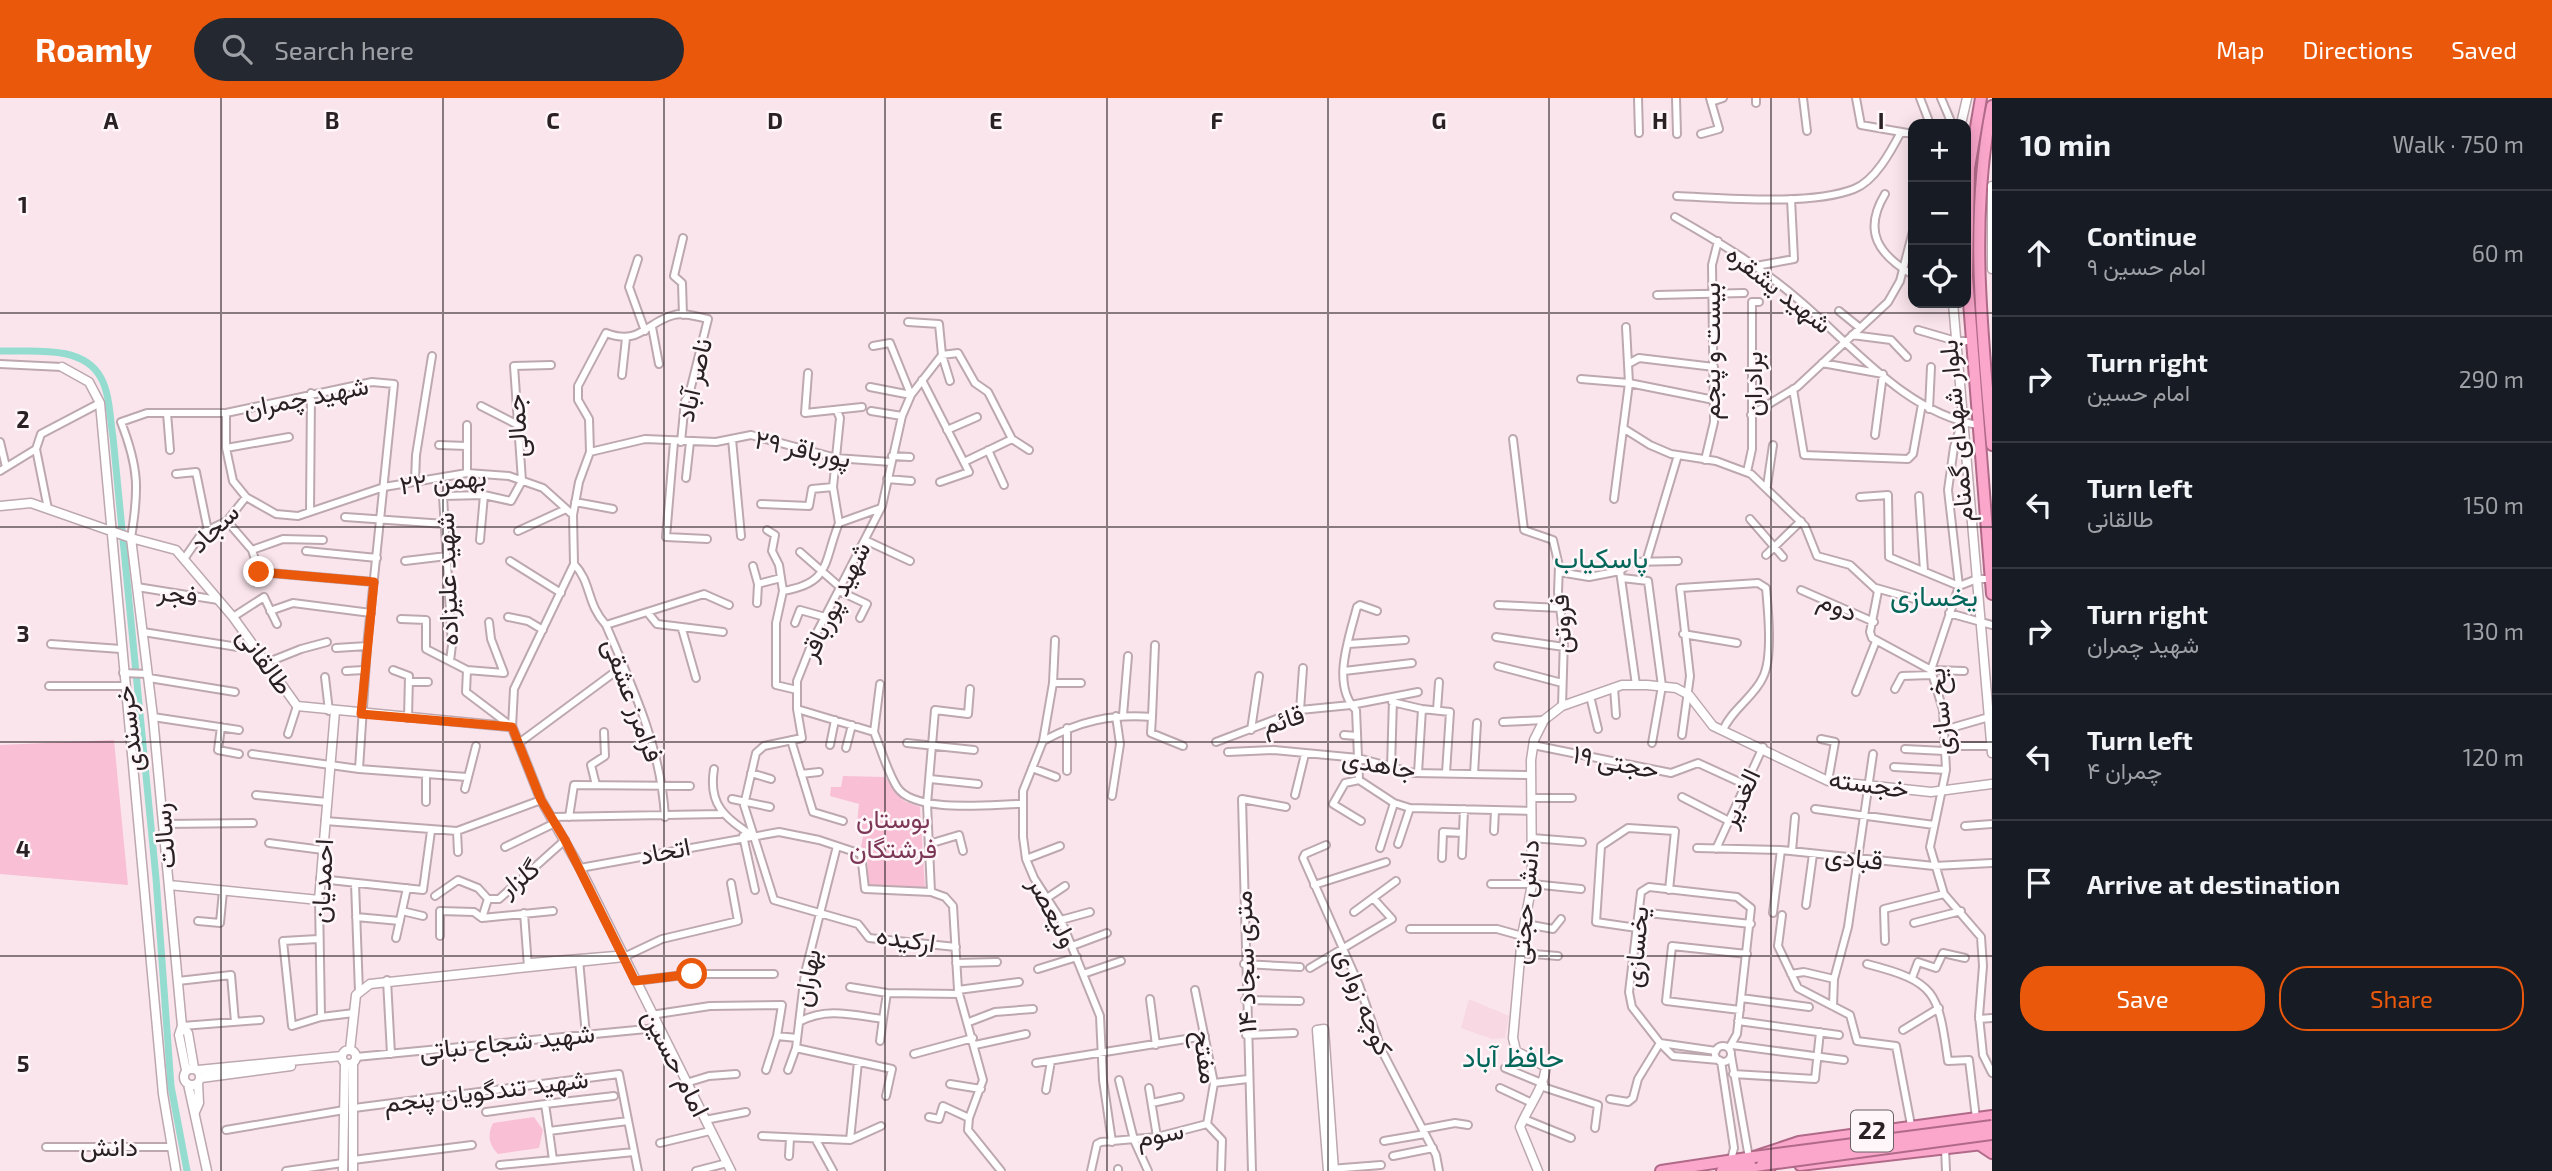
<!DOCTYPE html>
<meta charset="utf-8">
<style>
:root{--surface:#171b24;--page:#242831;--text:#f1f3f6;--muted:#9ea1a6;--line:#363941;--accent:#ea580c}
body{margin:0;font-family:"Exo 2",Vazirmatn,sans-serif;background:var(--page);color:var(--text)}
.controls{position:absolute;right:21px;top:21px;display:grid;overflow:hidden;border-radius:14px;box-shadow:0 4px 18px #0003}
.controls button{width:63px;height:63px;display:grid;place-items:center;padding:0;border:0;border-bottom:2px solid var(--line);background:var(--surface);color:var(--text);font:35px sans-serif}
.stop{position:absolute;width:21px;height:21px;margin:-16px;border:5px solid #ea580c;border-radius:50%;background:#fff}
.stop.end{background:#ea580c;border-color:#fff;box-shadow:0 2px 7px #0008}
.list{margin:0;padding:0;list-style:none}
h2{display:flex;justify-content:space-between;align-items:center;height:91px;margin:0;padding:0 28px;font-size:30px}
h2 small{font-size:23px;font-weight:400;color:var(--muted)}
.list li{display:grid;grid-template-columns:46px 1fr auto;gap:21px;align-items:center;box-sizing:border-box;height:126px;padding:0 28px;border-top:2px solid var(--line)}
.list b{display:block;font-size:26px;white-space:nowrap}
.list p{margin:0;font-size:23px;white-space:nowrap;color:var(--muted)}
.list em{font-size:23px;font-style:normal;color:var(--muted)}
.actions{display:flex;gap:14px;padding:21px 28px}
.actions a{flex:1;padding:16px 0;border:2px solid var(--accent);border-radius:28px;text-align:center;font-size:24px;color:var(--accent)}
.actions .main{background:var(--accent);color:#fff}
.icon{flex:none;width:38px;height:38px;fill:none;stroke:currentColor;stroke-width:2;stroke-linecap:round;stroke-linejoin:round}
.map{position:relative;flex:none;width:1992px;height:1073px;overflow:hidden}
header{display:flex;align-items:center;gap:42px;box-sizing:border-box;height:98px;padding:0 35px;background:var(--accent);color:#fff}
header strong{font-size:33px}
nav{display:flex;gap:38px;margin-inline-start:auto;font-size:24px}
.search{width:490px;height:63px;background:var(--page);display:flex;align-items:center;gap:18px;box-sizing:border-box;padding:0 24px;border-radius:38px;color:var(--muted);font-size:26px}
main{display:flex}
aside{flex:1;background:var(--surface)}
.map>svg:first-child{display:block}
</style>
<header>
<strong>Roamly</strong>
<div class="search"><svg class="icon" aria-label="search" viewBox="0 0 24 24"><circle cx="10" cy="10" r="6"/><path d="M15 15l6 6"/></svg>Search here</div>
<nav><a>Map</a><a>Directions</a><a>Saved</a></nav>
</header>
<main>
<div class="map">
<svg width="1992" height="1073" viewBox="0 0 1992 1073">
<rect width="100%" height="100%" fill="#fbe5ed"/>
<path fill="#f7d8e3" d="M1469,901L1509,918L1505,940L1492,941L1461,930Z"/>
<path fill="#f8bfd5" d="M114,642L128,787L0,776V647Z
M843,678L885,679L904,703L920,709L925,790L868,788L867,752L861,749L863,738L856,735L859,706L830,698L831,689H841Z
M534,1019L543,1032L539,1050L498,1056C489,1047 487,1037 493,1025Z"/>
<g fill="none" stroke-linecap="round" stroke-linejoin="round">
<path stroke="#95dcd0" stroke-width="7" d="M0,253C32,254 83,246 101,280C110,296 110,322 113,339L156,780L171,988L187,1073"/>
<defs>
<path id="minor" d="M1638,0L1639,35
M1676,0L1677,36
M1756,0V5
M1803,0L1807,33
M1856,0L1861,27L1913,36
M1920,0L1930,26
M1941,0L1952,26
M1711,4L1723,0
M1701,36L1719,31L1710,0
M1885,96C1862,134 1879,157 1913,177
M1677,98C1725,100 1810,108 1854,91C1875,83 1891,53 1901,34
M1675,119C1719,144 1762,170 1800,203C1853,248 1906,315 1978,327
M683,140L674,178L682,185L683,217
M638,161L629,189L645,233
M1756,168L1794,161L1791,101
M1657,197L1744,195
M1839,213L1860,230
M908,224L939,226L942,257L950,283
M652,229L659,266
M1918,232L1956,243H1971
M1852,237L1891,242L1907,259
M873,248L890,245L911,297
M942,257L911,297L902,318L882,408L814,540L797,583V611L874,634C881,651 887,673 897,689C914,716 992,706 1022,706
M942,257L958,255L975,285L988,294L1012,341L1029,352
M1822,265L1883,276L1875,337
M0,266L62,269
M1628,266L1639,260L1714,269
M808,275L805,315L862,309
M622,277L626,240
M1581,281L1629,285L1626,229
M922,282L969,374L940,384
M870,289L911,297
M1793,291L1804,357L1908,361L1913,356L1922,306
M481,308L516,326
M1929,311L1931,269
M837,313L840,320L833,389L839,425
M871,313L902,318
M167,315L170,352
M226,315V350L233,383L246,399L276,416L298,418L384,389L467,375L509,378L543,390L573,417
M1751,317L1797,289L1888,204L1900,183L1913,133
M1962,324L1954,349L1948,392L1959,488L1931,572L1943,612L1946,672L1930,749L1944,796L1981,839L1983,868L1979,918L1983,957L1992,975
M467,327V375
M1623,330L1650,347L1671,356L1716,363L1751,376L1805,428L1817,458L1850,467L1878,493L1870,534L1872,540L1931,572L1964,573
M947,332L977,319
M732,341L741,438
M1513,341L1524,432L1553,442L1559,468L1558,494L1564,540L1562,608
M0,344L6,369
M674,344L666,439L707,441
M439,347L467,348
M226,350L289,339
M988,352L1004,387
M590,354L645,341L716,344L751,337L836,360L891,364
M892,358L910,359
M1705,362L1714,324L1712,167L1718,143
M964,364L1012,341
M0,373L36,351
M1747,374L1752,351V204H1759
M176,376L196,374L208,433
M686,380L690,344
M887,381L911,383
M415,383L416,357L432,258
M1767,388L1773,347
M1919,398L1924,473
M1860,399L1888,397L1889,459L1959,488L1977,481H1991
M1614,401L1629,285L1714,302
M575,404L613,411
M761,406L809,408L812,391L833,389
M48,411L36,351L41,336L100,305
M310,414L311,295
M345,419L445,426
M1750,421L1783,459
M227,423L252,452
M767,432L775,437L772,453L779,467L783,493L776,525V587L797,592
M518,433L566,411
M131,440C139,392 139,370 121,324L147,315H226L372,284L394,286L367,548L359,671
M323,442L283,441L252,452L259,474L374,484
M480,442L484,397
M865,442L910,463
M306,453L377,460
M800,454L841,490
M1766,457L1801,423
M184,461L202,435L227,423L246,399
M405,463L447,458
M510,463L561,495
M1646,464L1678,357
M574,466C592,485 586,505 606,527L704,496L729,507
M753,468L758,486L757,505
M1559,474L1589,479L1620,473
M1622,480L1648,483L1662,588L1652,645
M758,486L781,480
M137,489L218,502
M1876,490L1918,502
M1801,492L1874,524
M783,493C831,485 823,465 839,425L881,410
M839,493L867,506L860,520
M1498,507L1561,510
M270,513L293,505L371,515
M1377,513L1360,507L1357,509C1349,540 1331,587 1356,612L1359,682L1394,705L1410,710L1532,713
M648,515L657,526L723,534
M1949,515L1992,527
M233,519L264,499L277,526
M508,519L528,523L543,532
M401,521L426,522V551L467,572L504,575L491,541L489,524
M795,525L800,512L825,519
M606,527C633,590 661,650 665,719
M682,531L696,580
M143,534L257,552
M1683,536L1737,545
M1496,539L1564,549
M1055,542L1053,585L1043,643L1023,693V739L1026,761L1034,780L1061,822L1100,918L1103,982L1112,1044
M51,546L121,551
M1349,546L1405,542
M336,550L367,548
M450,563L452,547L443,398L484,397L511,403L522,383L514,268L551,267
M266,565L301,551L327,544
M1498,568L1562,585
M393,572L409,578L408,620
M467,572L466,594L511,628
M346,573L364,572
M1344,573L1412,565
M123,575L148,576
M325,579L329,613
M149,580L235,594
M409,584H428
M1053,585H1081
M1636,587L1620,473L1631,464L1678,463
M49,588H124
M1614,590L1616,617
M970,591L968,616L935,612L927,706L931,794L945,799L953,808L958,892L983,982L969,1020L968,1032L1001,1073
M1895,591L1902,578L1931,577
M1856,594L1876,543
M1590,598L1598,631
M1392,604L1422,611L1450,614L1446,675
M797,611L802,640L764,648L756,655L744,707L774,802L858,826L869,840L956,849
M1300,612L1303,570
M1437,612L1439,584
M1123,617L1128,558
M153,619L239,632
M1152,619L1155,547
M1503,624L1544,622
M221,629L218,652L239,656
M512,629L514,591L574,466L573,417L579,384L590,354L589,321L578,302V288L606,235C640,248 646,224 674,217C683,214 698,219 708,221L689,297L685,303L681,344
M1251,632L1259,578
M1944,632L1989,619
M874,634L880,586
M288,636L297,608
M1344,637L1357,638
M1682,637L1690,578L1680,490L1758,485L1766,490C1768,512 1773,559 1763,579C1755,598 1732,611 1723,632
M1821,641L1835,644L1828,683
M791,642L813,714L843,723
M1043,643C1080,623 1110,616 1152,619L1151,635L1183,648
M1216,644L1300,612L1351,607L1418,594
M519,645L623,568
M907,645L974,652
M830,647L835,622
M1533,647L1671,675L1698,665L1746,687
M1956,648H1991
M846,650L852,627
M1905,651L1944,653
M1228,654L1274,652L1358,660L1414,675L1531,677
M252,656L359,671L467,679
M1894,669L1946,672
M1032,670L1056,679
M1391,670L1393,601
M714,671C708,707 725,719 751,737
M1067,673V630
M751,675L771,681
M1418,675L1422,611
M801,676L819,674
M1474,676L1477,625
M930,681L978,686
M1359,682L1345,685L1333,706L1361,723
M596,687L591,667L605,658L604,634
M465,691L476,648
M256,697L327,704
M1295,697L1305,656
M1112,698L1120,646L1116,618
M1682,699L1729,723
M1532,700H1572
M732,701L770,709
M426,704V678
M1815,711L1934,727
M552,719L721,716
M569,719L574,687L690,688
M325,723L457,733L541,702
M164,726L253,725
M1965,728L1992,726
M457,733L458,754
M1494,733L1495,712
M743,738L755,792
M1532,740L1582,744
M269,745L323,752
M929,746L959,737L963,753
M1398,746L1410,710
M1326,747L1305,756L1303,760L1359,887L1382,953L1436,1057L1439,1073
M505,749L555,725
M1380,750L1394,705
M1697,750L1781,752L1934,768L1992,765
M1716,751L1763,649
M1792,753L1795,719
M1462,757L1464,711
M1442,760L1443,734L1463,735
M1026,761L1060,748
M580,770L779,734L819,742L861,756L865,791L931,794
M320,781L423,792L431,733
M355,785L359,894
M1491,786H1532L1581,791
M1314,787L1386,764
M435,798L458,782L478,790L488,801H499L565,742
M1047,800L1065,788
M319,802L321,919L354,915
M1806,807L1813,756
M402,813L423,818
M1354,814L1396,783
M1639,814L1751,826
M524,815L528,869
M1773,815L1781,752
M1782,817L1778,848L1798,890L1850,917L1857,943L1896,948L1911,1027
M356,819L400,823
M482,820L488,801
M1061,822L1090,814
M198,823L220,825L223,793
M1914,825L1961,813
M1526,826L1553,831L1561,821
M1637,830L1596,824L1601,748L1628,730L1675,733L1669,792
M1410,831H1497L1522,838
M440,838V813L474,814L482,820L553,813
M396,840L407,790
M318,841L283,843L292,928L321,919
M1885,843L1884,811L1944,796
M1072,848L1107,835
M1520,855L1558,858
M624,859L662,841L738,823L731,785
M579,862L586,937
M956,865L997,864
M1244,866L1300,869
M1867,866C1937,884 1938,894 1948,963L1969,962L1976,1020
M1310,870L1392,821L1373,800
M1038,871L1077,859
M1083,876L1121,863
M1791,876L1804,874L1834,881
M1912,880L1918,864L1936,870L1943,855L1965,860
M387,882L391,956
M178,883L231,877L235,924
M635,883L692,876H774
M850,889L887,895L959,896
M958,892L1019,884
M1195,892L1214,985L1207,1026
M1741,900L1809,909
M1150,901L1156,947
M1245,902L1300,903
M1833,908L1834,881L1848,829L1873,656
M1740,912L1666,903L1672,848L1747,856
M651,917L710,908L782,907L777,938L766,972
M883,921L887,895
M1979,921L1992,920
M1738,923L1839,937
M799,924C826,909 853,917 883,921L880,943
M969,924L995,914L1033,911
M182,928L260,922
M1903,932L1939,910
M1246,937L1294,935
M777,938L797,940
M975,947L1026,936
M1732,947L1844,962
M1715 956a8 8 0 1 1 16 0a8 8 0 1 1-16 0Z
M796,950L892,971L886,998
M1716,953L1660,945L1673,958L1719,962
M914,956L973,940
M1731,957L1749,1060
M356,959L657,930
M1721,963L1734,1050L1731,1062
M1036,965L1205,938
M1505,970L1544,986
M788,972L796,950L805,875L837,748
M1733,976L1815,981L1820,934
M1119,982L1134,1042L1148,1073
M686,985L709,978L736,976
M1214,985L1248,981
M950,986L981,991
M1543,989L1598,1007L1595,1030
M1149,990L1157,1039
M1500,990L1530,1004
M1046,992L1051,963
M1610,1001L1628,1004L1633,1000L1638,981L1660,945L1632,909L1629,894L1641,794L1649,789L1737,799L1751,810L1737,936L1729,950
M1152,1005L1180,999
M354,1010L619,976L638,1073
M486,1014L545,1006
M929,1019L939,1021L943,1008L969,1020
M1524,1021L1571,1040
M705,1022L746,1014
M1207,1026L1222,1042L1221,1073
M1423,1031L1455,1025L1468,1027
M226,1032L344,1012
M549,1033L545,1006L614,998
M762,1038L850,1042L881,1028
M816,1042L833,1073
M850,1042L858,964
M1384,1043L1425,1036
M660,1045L710,1033
M46,1049H171
M1945,1050L1946,1073
M789,1058L790,1040
M1393,1058L1433,1050
M353,1062L472,1047
M553,1062L634,1054
M500,1067L553,1062L549,1033L628,1023
M1330,1071L1381,1067
M286,1073L343,1065
M696,1073L727,1065
M1091,1073L1097,1046L1101,1044L1157,1039L1207,1026
M1118,1073V1071
M1252,1073L1242,701L1286,709"/>
<path id="tertiary" d="M1961,26L1967,0
M1992,88V171
M1953,205L1992,655
M62,269L89,284L100,305L163,996L176,1073
M0,408L31,405L131,440L153,619L182,928L179,937L186,972
M131,440L176,452L233,519L297,608L512,629L541,702L580,770L731,1073
M169,787L319,802L335,613
M531,865L616,858
M182,928L188,935L194,970
M342 959a7 7 0 1 1 14 0a7 7 0 1 1-14 0Z
M350,952L356,897L370,886L624,859
M353,966V1073
M184 979a8 8 0 1 1 16 0a8 8 0 1 1-16 0Z
M198,972L342,958
M201,980L291,968
M188,986L207,1073
M195,1014L199,1005L198,985
M343,1073L345,965
M1328,1073L1317,932L1324,931L1334,1073
M1538,1073L1520,1029C1529,1007 1543,992 1546,969L1516,953L1513,940L1522,838L1532,786L1531,662L1534,642L1544,622L1562,608L1622,587H1647L1676,590L1689,597L1713,628L1828,683L1931,694L1992,686"/>
<path id="trunk" d="M1981,0L1969,70L1967,179L1992,496
M1992,8C1969,119 1982,234 1992,347
M1977,1045L1992,1055
M1800,1067L1992,1045
M1661,1073L1754,1059L1799,1044L1992,1018
M1722,1073L1762,1067L1770,1069"/>
</defs>
<use href="#minor" stroke="#bda8b0" stroke-width="10"/>
<use href="#tertiary" stroke="#bda8b0" stroke-width="11"/>
<use href="#trunk" stroke="#b06a88" stroke-width="14"/>
<use href="#minor" stroke="#fff" stroke-width="6"/>
<use href="#tertiary" stroke="#fff" stroke-width="8"/>
<use href="#trunk" stroke="#faa7cb" stroke-width="10"/>
<defs>
<path id="trunk-bridge" d="M1754,1059L1992,1028
M1762,1067L1992,1036"/>
</defs>
<use href="#trunk-bridge" stroke="#b06a88" stroke-width="14" stroke-linecap="butt"/>
<use href="#trunk-bridge" stroke="#faa7cb" stroke-width="10"/>
</g>
<g fill="none" stroke-linecap="round" stroke-linejoin="round">
<path stroke="#ea580c" stroke-width="9" d="M259,474L374,484L361,616L512,629L541,702L565,742L635,883L692,876"/>
</g>
<path fill="none" stroke="#292124" stroke-width="2" stroke-opacity="0.55" d="M221,0V1073M443,0V1073M664,0V1073M885,0V1073M1107,0V1073M1328,0V1073M1549,0V1073M1771,0V1073M0,215H1992M0,429H1992M0,644H1992M0,858H1992"/>
<g text-anchor="middle" stroke-width="5" stroke-linejoin="round" paint-order="stroke">
<rect fill="#fff6f9" stroke="#696164" stroke-width="2" x="1851" y="1012.5" width="42" height="41" rx="5"/>
<g font-size="24" font-weight="bold" fill="#292124">
<text x="1872" y="1041">22</text>
</g>
<g font-size="26" fill="#292124" stroke="#fff6f9">
<text transform="translate(1779 191) rotate(38)" y="9">شهید یشقره</text>
<text transform="translate(1711 253) rotate(-90)" y="9">بیست و پنجم</text>
<text transform="translate(694 282) rotate(-77)" y="9">ناصر آباد</text>
<text transform="translate(1753 286) rotate(-90)" y="9">برادران</text>
<text transform="translate(306 299) rotate(-11)" y="9">شهید چمران</text>
<text transform="translate(517 328) rotate(-94)" y="9">جمالی</text>
<text transform="translate(1956 333) rotate(-95)" y="9">بلوار شهدای گمنام</text>
<text transform="translate(803 351) rotate(12)" y="9">پورباقر ۲۹</text>
<text transform="translate(443 383) rotate(-6)" y="9">۲۲ بهمن</text>
<text transform="translate(214 430) rotate(-44)" y="9">سجاد</text>
<text transform="translate(447 481) rotate(-92)" y="9">شهید علیزاده</text>
<text transform="translate(178 496) rotate(9)" y="9">فجر</text>
<text transform="translate(835 503) rotate(-64)" y="9">شهید پورباقر</text>
<text transform="translate(1838 508) rotate(24)" y="9">دوم</text>
<text transform="translate(1561 526) rotate(-93)" y="9">فروتن</text>
<text transform="translate(265 563) rotate(54)" y="9">طالقانی</text>
<text transform="translate(633 602) rotate(70)" y="9">فرامرز عشقی</text>
<text transform="translate(1940 614) rotate(-96)" y="9">یخ سازی</text>
<text transform="translate(1283 622) rotate(-18)" y="9">قائم</text>
<text transform="translate(129 631) rotate(-97)" y="9">خرسندی</text>
<text transform="translate(1616 664) rotate(11)" y="9">حجتی ۱۹</text>
<text transform="translate(1379 666) rotate(10)" y="9">جاهدی</text>
<text transform="translate(1869 686) rotate(8)" y="9">خجسته</text>
<text transform="translate(1740 700) rotate(-65)" y="9">الغدیر</text>
<text transform="translate(164 738) rotate(-95)" y="9">رسالت</text>
<text transform="translate(665 753) rotate(-11)" y="9">اتحاد</text>
<text transform="translate(1854 760) rotate(6)" y="9">قبادی</text>
<text transform="translate(519 780) rotate(-38)" y="9">گلزار</text>
<text transform="translate(322 783) rotate(-87)" y="9">احمدیان</text>
<text transform="translate(1525 804) rotate(-85)" y="9">دانش حجتی</text>
<text transform="translate(1053 814) rotate(62)" y="9">ولیعصر</text>
<text transform="translate(906 841) rotate(9)" y="9">ارکیده</text>
<text transform="translate(1636 849) rotate(-85)" y="9">یخسازی</text>
<text transform="translate(1245 864) rotate(-92)" y="9">۱۴ متری سجاد</text>
<text transform="translate(807 880) rotate(-80)" y="9">بهاران</text>
<text transform="translate(1364 904) rotate(68)" y="9">کوچه زواری</text>
<text transform="translate(507 944) rotate(-6)" y="9">شهید شجاع نباتی</text>
<text transform="translate(1206 959) rotate(82)" y="9">مفتح</text>
<text transform="translate(676 965) rotate(63)" y="9">امام حسین</text>
<text transform="translate(486 993) rotate(-7)" y="9">شهید تندگویان پنجم</text>
<text transform="translate(1160 1036) rotate(-11)" y="9">سوم</text>
<text x="109" y="1058">دانش</text>
</g>
<g font-size="26" fill="#7c3757" stroke="#fff6f9">
<text x="893" y="730">بوستان<tspan x="893" dy="30">فرشتگان</tspan></text>
</g>
<g font-size="28" fill="#04655a" stroke="#fff6f9">
<text x="1601" y="470">پاسکیاب</text>
<text x="1934" y="508">یخسازی</text>
<text x="1513" y="969">حافظ آباد</text>
</g>
</g>
<g font-size="23" text-anchor="middle" font-weight="bold" fill="#292124" stroke="#fff6f9" stroke-width="5" stroke-linejoin="round" paint-order="stroke">
<text x="111" y="31">A</text>
<text x="332" y="31">B</text>
<text x="553" y="31">C</text>
<text x="775" y="31">D</text>
<text x="996" y="31">E</text>
<text x="1217" y="31">F</text>
<text x="1439" y="31">G</text>
<text x="1660" y="31">H</text>
<text x="1881" y="31">I</text>
<text x="23" y="115">1</text>
<text x="23" y="330">2</text>
<text x="23" y="544">3</text>
<text x="23" y="759">4</text>
<text x="23" y="974">5</text>
</g>
</svg>
<div class="controls">
<button>+</button>
<button>−</button>
<button><svg class="icon" aria-label="locate" viewBox="0 0 24 24"><circle cx="12" cy="12" r="6"/><path d="M12 2v4M12 18v4M2 12h4M18 12h4"/></svg></button>
</div>
<div class="stop" style="left:692px;top:876px"></div>
<div class="stop end" style="left:259px;top:474px"></div>
</div>
<aside>
<h2>10 min<small>Walk · 750 m</small></h2>
<ul class="list">
<li><svg class="icon" aria-label="ahead" viewBox="0 0 24 24"><path d="M12 20V5M6 11l6-6 6 6"/></svg><div><b>Continue</b><p>امام حسین ۹</p></div><em>60 m</em></li>
<li><svg class="icon" aria-label="right" viewBox="0 0 24 24"><path d="M7 20v-9h11M14 6l5 5-5 5"/></svg><div><b>Turn right</b><p>امام حسین</p></div><em>290 m</em></li>
<li><svg class="icon" aria-label="left" viewBox="0 0 24 24"><path d="M17 20v-9H6M10 6l-5 5 5 5"/></svg><div><b>Turn left</b><p>طالقانی</p></div><em>150 m</em></li>
<li><svg class="icon" aria-label="right" viewBox="0 0 24 24"><path d="M7 20v-9h11M14 6l5 5-5 5"/></svg><div><b>Turn right</b><p>شهید چمران</p></div><em>130 m</em></li>
<li><svg class="icon" aria-label="left" viewBox="0 0 24 24"><path d="M17 20v-9H6M10 6l-5 5 5 5"/></svg><div><b>Turn left</b><p>چمران ۴</p></div><em>120 m</em></li>
<li><svg class="icon" aria-label="arrive" viewBox="0 0 24 24"><path d="M6 21V4h12l-3 4 3 4H6"/></svg><div><b>Arrive at destination</b></div></li>
</ul>
<div class="actions"><a class="main">Save</a><a>Share</a></div>
</aside>
</main>
